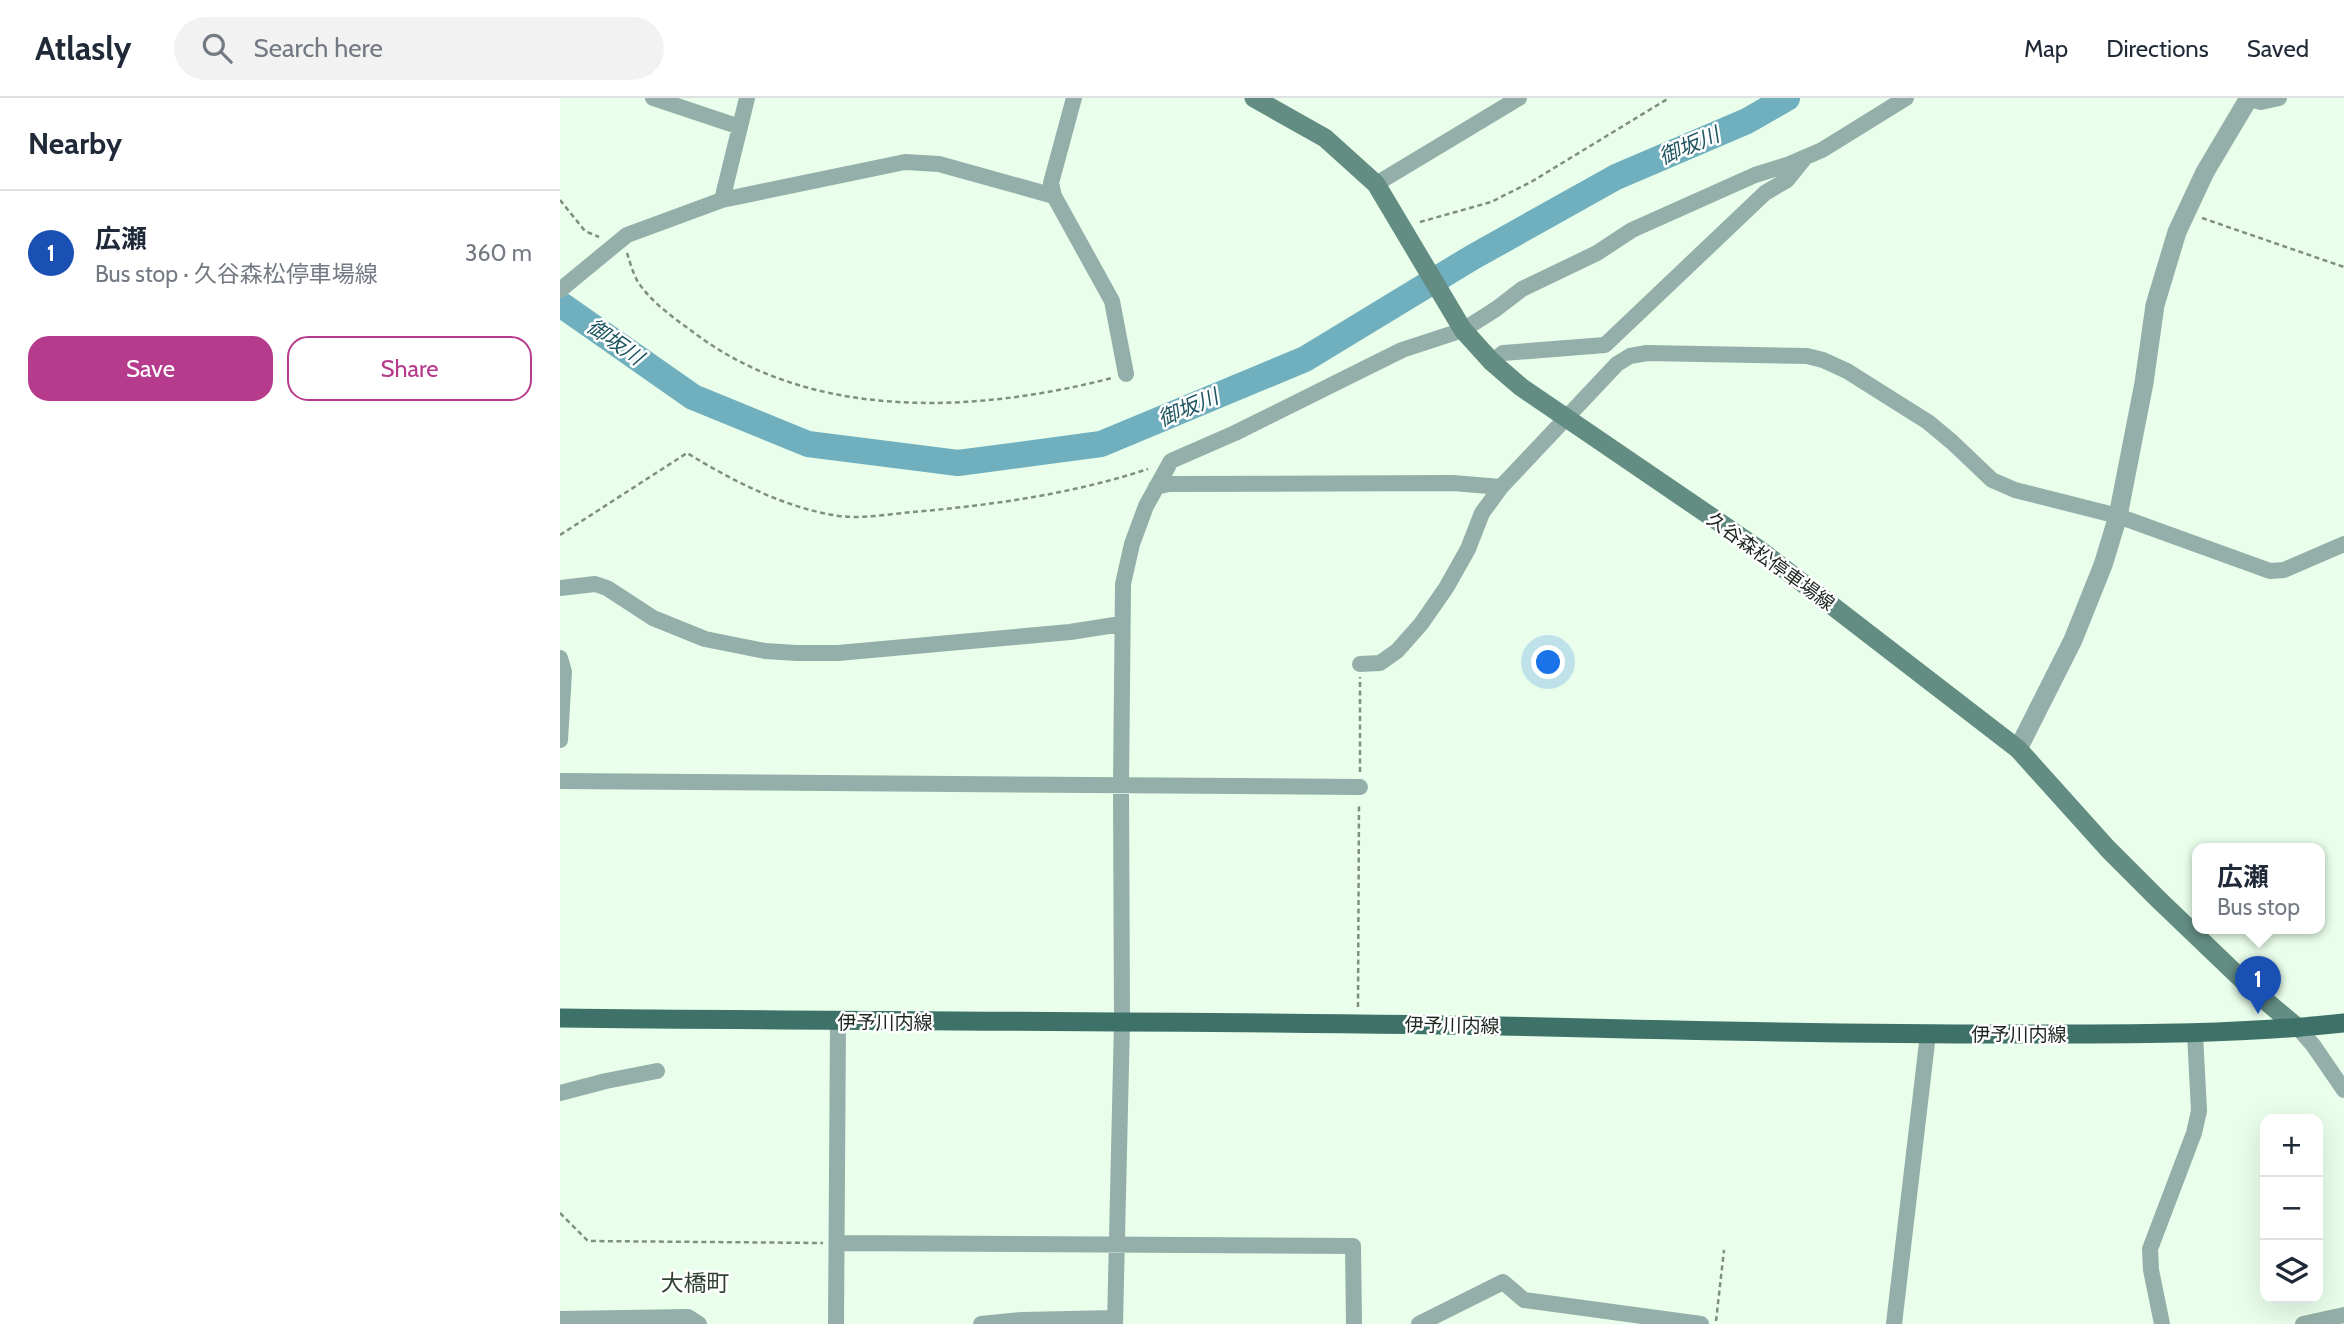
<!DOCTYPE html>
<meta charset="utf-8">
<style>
:root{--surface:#fff;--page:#f2f2f3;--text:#1f2937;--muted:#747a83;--line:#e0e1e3;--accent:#b63b8c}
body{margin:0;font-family:Cabin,"Noto Sans JP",sans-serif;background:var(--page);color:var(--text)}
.controls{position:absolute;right:21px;bottom:21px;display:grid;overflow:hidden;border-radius:14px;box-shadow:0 7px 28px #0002}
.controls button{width:63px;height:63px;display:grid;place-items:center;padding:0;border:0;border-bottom:2px solid var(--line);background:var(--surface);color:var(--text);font:35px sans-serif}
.you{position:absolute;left:989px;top:565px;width:24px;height:24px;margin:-18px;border:5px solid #fff;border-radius:50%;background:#1a73e8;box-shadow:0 0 0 10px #1a73e833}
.badge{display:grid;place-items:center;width:46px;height:46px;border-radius:50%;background:var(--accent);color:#fff;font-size:23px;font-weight:700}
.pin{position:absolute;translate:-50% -58px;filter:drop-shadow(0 2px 4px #0008)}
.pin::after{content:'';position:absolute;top:37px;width:24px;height:21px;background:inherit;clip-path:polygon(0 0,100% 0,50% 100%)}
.popup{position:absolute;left:1632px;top:745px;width:133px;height:91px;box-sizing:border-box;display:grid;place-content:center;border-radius:14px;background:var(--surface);filter:drop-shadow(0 2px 5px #0005);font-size:23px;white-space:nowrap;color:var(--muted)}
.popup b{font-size:26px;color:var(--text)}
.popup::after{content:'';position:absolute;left:50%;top:100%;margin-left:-14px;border:14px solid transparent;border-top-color:var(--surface)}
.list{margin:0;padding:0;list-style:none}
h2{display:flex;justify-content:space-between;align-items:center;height:91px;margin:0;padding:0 28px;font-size:30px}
h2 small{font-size:23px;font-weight:400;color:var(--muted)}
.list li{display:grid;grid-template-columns:46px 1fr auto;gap:21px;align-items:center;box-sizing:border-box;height:126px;padding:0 28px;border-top:2px solid var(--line)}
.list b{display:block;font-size:26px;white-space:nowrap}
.list p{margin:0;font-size:23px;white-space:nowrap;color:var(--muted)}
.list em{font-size:23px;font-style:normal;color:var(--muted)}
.actions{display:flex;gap:14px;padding:21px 28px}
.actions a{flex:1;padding:16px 0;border:2px solid var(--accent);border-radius:21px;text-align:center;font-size:24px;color:var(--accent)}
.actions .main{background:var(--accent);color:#fff}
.icon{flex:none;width:38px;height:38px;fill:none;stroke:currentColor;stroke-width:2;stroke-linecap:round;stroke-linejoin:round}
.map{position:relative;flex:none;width:1784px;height:1226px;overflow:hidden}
header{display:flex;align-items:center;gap:42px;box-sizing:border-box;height:98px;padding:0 35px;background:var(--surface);border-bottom:2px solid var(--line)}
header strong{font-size:33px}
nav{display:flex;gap:38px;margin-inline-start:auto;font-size:24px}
.search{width:490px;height:63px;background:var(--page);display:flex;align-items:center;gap:18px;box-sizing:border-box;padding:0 24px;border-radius:38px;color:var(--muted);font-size:26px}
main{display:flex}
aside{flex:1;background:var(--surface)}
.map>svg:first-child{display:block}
</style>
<header>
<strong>Atlasly</strong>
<div class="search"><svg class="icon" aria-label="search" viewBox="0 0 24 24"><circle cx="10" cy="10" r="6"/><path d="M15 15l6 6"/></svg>Search here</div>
<nav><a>Map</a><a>Directions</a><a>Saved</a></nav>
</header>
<main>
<aside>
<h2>Nearby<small></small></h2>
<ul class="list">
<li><span class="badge" style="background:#1a4fb4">1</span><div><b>広瀬</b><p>Bus stop · 久谷森松停車場線</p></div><em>360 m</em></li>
</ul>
<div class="actions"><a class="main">Save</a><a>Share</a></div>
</aside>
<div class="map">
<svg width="1784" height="1226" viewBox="0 0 1784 1226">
<rect width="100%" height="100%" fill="#e9feeb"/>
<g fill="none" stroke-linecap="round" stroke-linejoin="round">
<path stroke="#6fafbe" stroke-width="26" d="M0,206L133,299L248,346L398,365L541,346L745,261L913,159L1056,79L1187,23L1227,0"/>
<path stroke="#818f82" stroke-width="2.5" stroke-dasharray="5 3.5" stroke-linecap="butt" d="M0,102L25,133L39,139
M1642,120L1784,169
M860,124L931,104L971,84L1109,0
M67,155C70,164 73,176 78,184C91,204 114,220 133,234C251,324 416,315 552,280
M0,437L127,355C173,383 225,410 279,418C303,421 329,416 353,414C433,407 512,396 588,371
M800,674V579
M798,909L799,705
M0,1115L28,1143L263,1145
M1156,1223L1164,1152"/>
<path stroke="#94afa9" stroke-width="16" d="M93,0L180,29
M1688,1L1701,4L1719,0
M816,86L959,0
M494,98L552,203L566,276
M162,102L187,0
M0,192L67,137L162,102L345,64L379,66L494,98L491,85L514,0
M932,264L943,255L1045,247L1205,95L1227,82L1244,61
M596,389L609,386L893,385L941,389
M0,490L35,486L47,490L93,520L145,541L205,553L237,555H278L510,534L561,526
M0,560L4,574L0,642
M800,566L820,565L837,553L861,526L886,490L908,451L922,415L941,389L1057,266L1070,258L1087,255L1247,258L1263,262L1287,273L1368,324L1392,344L1432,382L1455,392L1558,418L1710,473L1724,472L1784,446
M0,683L800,689
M1738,930L1753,947L1784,992
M0,995L46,983L97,973
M277,1145L793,1148L794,1226
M0,1221L128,1219L139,1226
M276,1226L278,924
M421,1226L462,1222L555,1220
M555,1226L562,924L561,688L563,486L572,446L586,408L611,363L675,335L842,252L903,232L936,211L962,191L1037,155L1072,132L1195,77L1227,67L1262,52L1346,0
M859,1226L943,1184L964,1202L1141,1226
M1334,1226L1368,936
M1602,1226L1591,1172L1590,1151L1634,1035L1639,1013L1635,936
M1743,1226L1784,1217"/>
<path stroke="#94afa9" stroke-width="19" d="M1458,651L1513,542L1543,467L1558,418L1584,285L1595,207L1617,134L1645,74L1689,0"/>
<path stroke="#638c83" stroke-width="19" d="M694,0L765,40L816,86L903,232L932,264L961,289L1200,452L1458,651L1548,751L1598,801L1695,894L1738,930"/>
<path stroke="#3e7269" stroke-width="19" d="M0,920C329,924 658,922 986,929C1142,933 1297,936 1453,936C1564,936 1674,937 1784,925"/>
</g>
<g text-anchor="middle" stroke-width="5" stroke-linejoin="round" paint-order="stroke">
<g font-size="19" fill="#1d251e" stroke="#fff">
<text transform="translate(1211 463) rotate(36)" y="7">久谷森松停車場線</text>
<text x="325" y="931">伊予川内線</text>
<text transform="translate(892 927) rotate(1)" y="7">伊予川内線</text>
<text x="1459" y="943">伊予川内線</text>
</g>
<g font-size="21" font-style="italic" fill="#1e5560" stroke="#fff">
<text transform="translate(1129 48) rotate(-23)" y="7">御坂川</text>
<text transform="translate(55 244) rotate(35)" y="7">御坂川</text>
<text transform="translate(628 310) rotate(-23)" y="7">御坂川</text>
</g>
<g font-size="23" fill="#314133" stroke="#fff">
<text x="135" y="1193">大橋町</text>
</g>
</g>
</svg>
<div class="controls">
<button>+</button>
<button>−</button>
<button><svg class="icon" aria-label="layers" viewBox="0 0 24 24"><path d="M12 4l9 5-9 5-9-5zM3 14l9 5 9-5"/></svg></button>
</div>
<div class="you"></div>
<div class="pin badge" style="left:1698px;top:916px;background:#1a4fb4">1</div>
<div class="popup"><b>広瀬</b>Bus stop</div>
</div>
</main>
